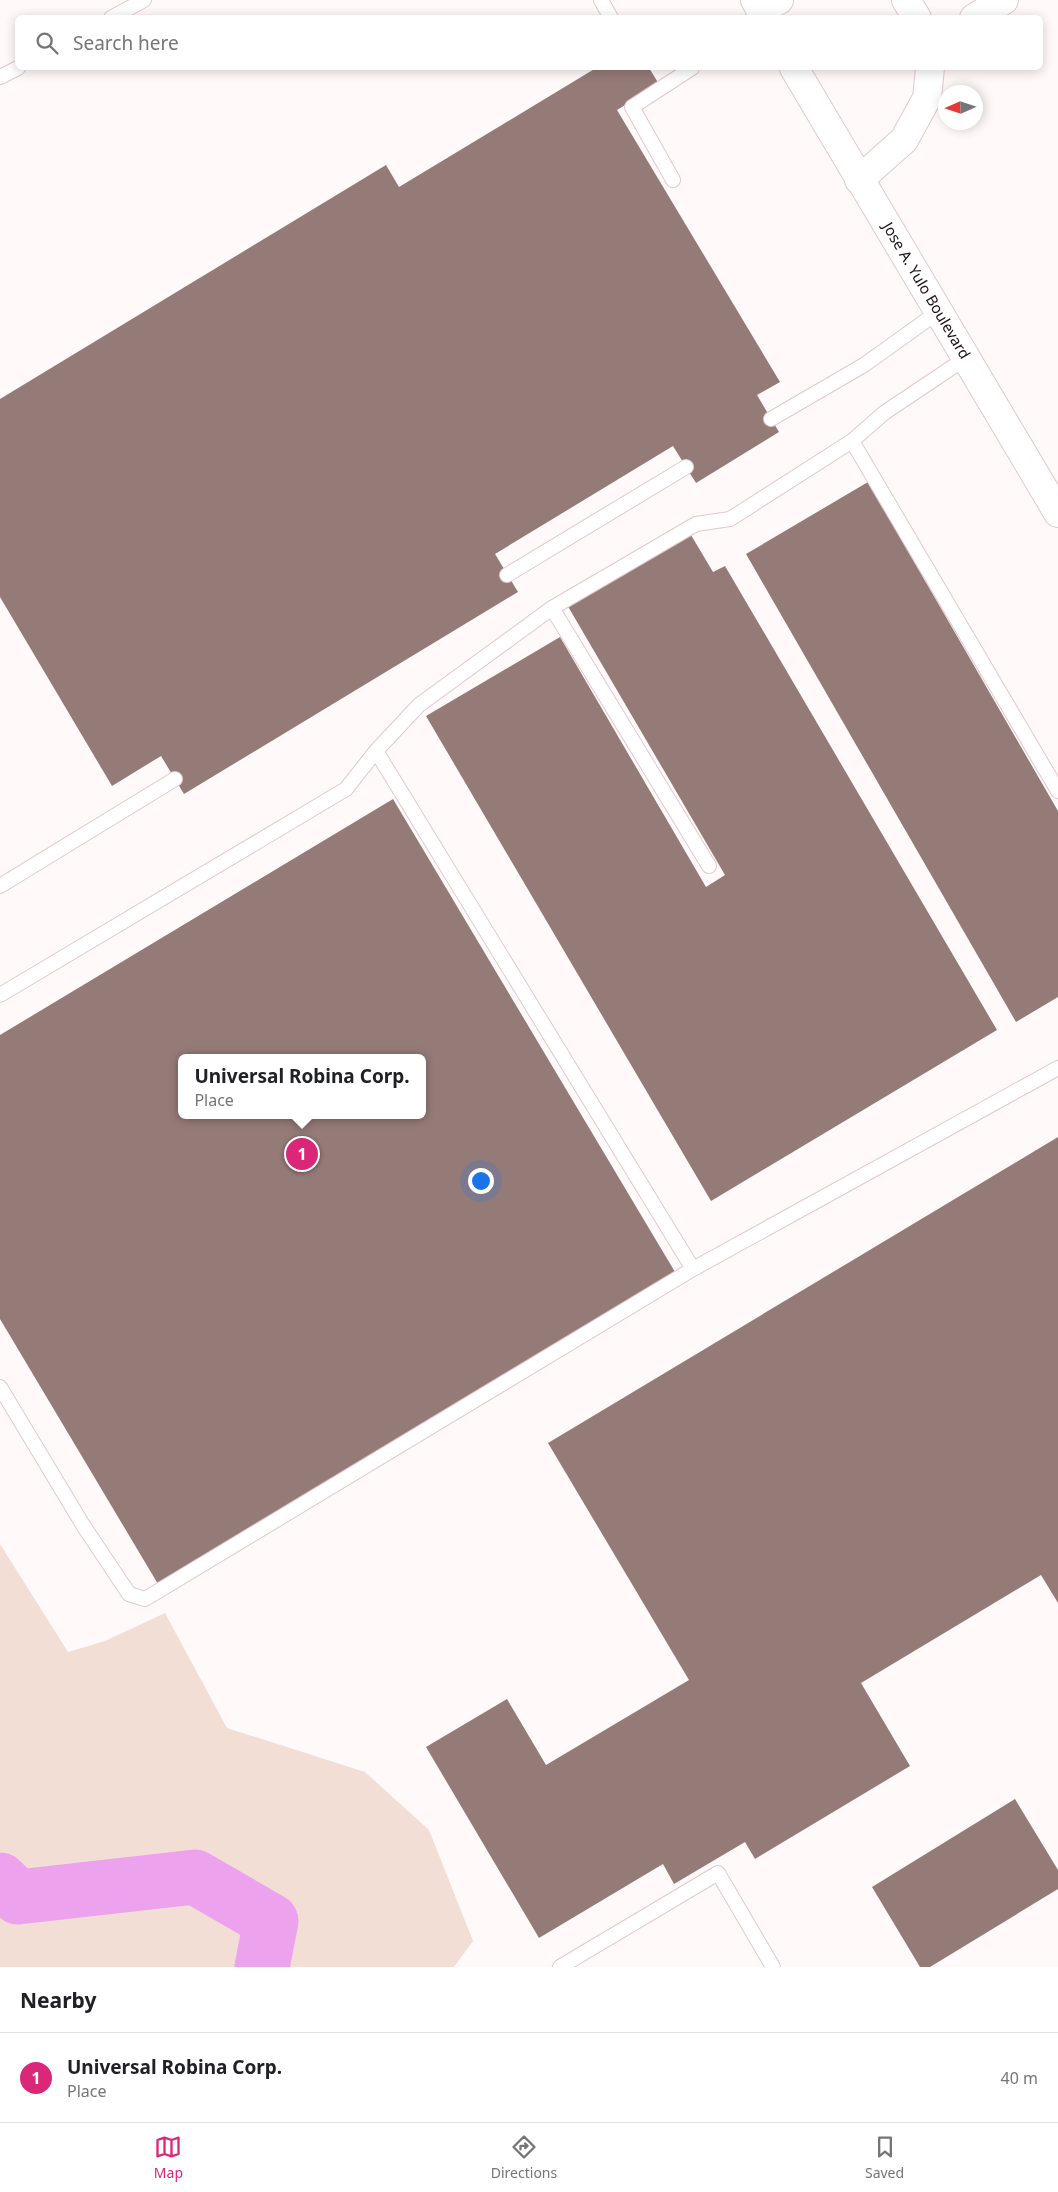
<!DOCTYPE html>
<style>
:root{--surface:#fff;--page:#f2f2f2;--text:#202124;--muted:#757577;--line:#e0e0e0;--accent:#db2777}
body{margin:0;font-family:"Noto Sans",sans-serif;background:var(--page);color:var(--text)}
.compass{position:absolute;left:938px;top:85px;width:45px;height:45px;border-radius:50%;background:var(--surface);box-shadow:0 2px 12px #0003;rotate:267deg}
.you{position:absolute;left:480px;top:1180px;width:18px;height:18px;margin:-12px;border:4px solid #fff;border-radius:50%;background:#1a73e8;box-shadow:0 0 0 8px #1a73e833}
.badge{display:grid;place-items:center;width:32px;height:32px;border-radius:50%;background:var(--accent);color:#fff;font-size:16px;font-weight:700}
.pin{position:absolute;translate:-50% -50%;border:2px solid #fff;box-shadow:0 1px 5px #0006}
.popup{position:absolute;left:178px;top:1054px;width:248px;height:65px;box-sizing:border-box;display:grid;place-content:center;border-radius:8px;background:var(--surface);filter:drop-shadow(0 1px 4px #0005);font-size:16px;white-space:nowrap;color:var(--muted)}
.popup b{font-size:19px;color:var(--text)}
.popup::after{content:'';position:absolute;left:50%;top:100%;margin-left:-10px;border:10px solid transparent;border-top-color:var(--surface)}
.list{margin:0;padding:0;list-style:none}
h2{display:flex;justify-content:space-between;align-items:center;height:65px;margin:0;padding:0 20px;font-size:21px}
h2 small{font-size:16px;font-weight:400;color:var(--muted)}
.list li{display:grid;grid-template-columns:32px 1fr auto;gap:15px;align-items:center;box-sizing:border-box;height:90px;padding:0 20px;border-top:1px solid var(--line)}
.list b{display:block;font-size:19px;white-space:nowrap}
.list p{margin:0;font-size:16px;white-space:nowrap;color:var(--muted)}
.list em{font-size:16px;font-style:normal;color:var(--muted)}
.icon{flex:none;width:28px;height:28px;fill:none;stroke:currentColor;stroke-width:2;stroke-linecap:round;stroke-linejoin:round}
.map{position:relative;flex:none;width:1058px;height:1967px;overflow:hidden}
.search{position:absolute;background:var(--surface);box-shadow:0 2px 12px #0003;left:15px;right:15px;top:15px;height:55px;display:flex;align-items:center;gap:12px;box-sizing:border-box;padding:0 18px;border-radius:8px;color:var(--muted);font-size:19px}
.sheet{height:155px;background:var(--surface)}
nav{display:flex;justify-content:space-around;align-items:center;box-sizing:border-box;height:70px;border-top:1px solid var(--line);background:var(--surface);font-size:14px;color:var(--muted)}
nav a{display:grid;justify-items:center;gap:2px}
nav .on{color:var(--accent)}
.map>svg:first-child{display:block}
</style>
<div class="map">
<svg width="1058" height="1967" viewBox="0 0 1058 1967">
<rect width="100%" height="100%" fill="#fff9fa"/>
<path fill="#f3ded6" d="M0,1544L68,1652L105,1641L165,1613L227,1728L365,1772L429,1830L473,1941L454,1967H0Z"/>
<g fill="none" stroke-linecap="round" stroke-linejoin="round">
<path stroke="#eca2ec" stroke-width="55" d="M0,1880L18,1897L195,1877L271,1921L262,1967"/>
</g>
<path fill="#957b78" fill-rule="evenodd" d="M596,68H649L659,84L617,110L780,382L757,395L779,432L696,483L673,446L495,554L518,592L184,794L161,756L112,786L0,597V399L386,165L399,187Z
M868,482L1058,811V997L1016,1022L746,554Z
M688,530L713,572L725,566L997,1030L711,1201L426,716L560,637L706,887L725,875L566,603Z
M393,799L675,1272L158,1584L0,1319V1035ZM182,1058H422V1115H182Z
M1058,1137V1603L1041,1575L861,1683L910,1766L755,1859L745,1842L674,1884L663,1864L539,1938L426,1747L507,1699L546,1765L689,1680L548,1443Z
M1015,1799L1058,1870V1889L930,1967H920L872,1887Z"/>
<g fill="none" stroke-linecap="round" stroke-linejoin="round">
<defs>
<path id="lane" d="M601,0L611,18
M111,18L144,0
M0,77L18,68
M673,180L632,107L692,68
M771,419L864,365L938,312
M852,441L1058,791
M507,575L686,467
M552,608L709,866
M376,751L693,1269
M0,886L175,779
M0,995L346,789L376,751L419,705L552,608L696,524L730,519L852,441L884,413L966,358
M0,1387L83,1525L129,1594L145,1599L693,1269L1058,1068
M560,1967L718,1873L773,1967"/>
<path id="street" d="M906,0L917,18
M760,10L779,0
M974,18L1004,0
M859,180L904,140L927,98L930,68"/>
<g id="secondary">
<path d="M755,0L765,18"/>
<path id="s1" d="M794,68L1058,513"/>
</g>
</defs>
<use href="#lane" stroke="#e4c7cd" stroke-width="16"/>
<use href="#street" stroke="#e4c7cd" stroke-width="30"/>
<use href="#secondary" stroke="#e4c7cd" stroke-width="30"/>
<use href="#lane" stroke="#fff" stroke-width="14"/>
<use href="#street" stroke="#fff" stroke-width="28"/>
<use href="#secondary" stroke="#fff" stroke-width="28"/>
</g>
<g text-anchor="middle" stroke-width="4.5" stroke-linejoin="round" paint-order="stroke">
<g font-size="15" fill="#1b1113" stroke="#fff">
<text dy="5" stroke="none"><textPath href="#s1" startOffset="259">Jose A. Yulo Boulevard</textPath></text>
</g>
</g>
</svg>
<svg class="compass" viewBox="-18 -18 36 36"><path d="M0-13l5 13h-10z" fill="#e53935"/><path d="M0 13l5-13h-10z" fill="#757577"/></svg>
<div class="you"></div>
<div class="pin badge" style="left:302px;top:1154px">1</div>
<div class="popup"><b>Universal Robina Corp.</b>Place</div>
<div class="search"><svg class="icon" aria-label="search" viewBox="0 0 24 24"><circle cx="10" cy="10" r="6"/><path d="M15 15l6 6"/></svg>Search here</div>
</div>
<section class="sheet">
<h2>Nearby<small></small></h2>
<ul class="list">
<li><span class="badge">1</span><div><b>Universal Robina Corp.</b><p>Place</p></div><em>40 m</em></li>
</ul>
</section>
<nav>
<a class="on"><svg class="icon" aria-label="map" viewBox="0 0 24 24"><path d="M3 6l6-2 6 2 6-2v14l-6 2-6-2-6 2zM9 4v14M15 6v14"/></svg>Map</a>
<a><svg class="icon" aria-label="directions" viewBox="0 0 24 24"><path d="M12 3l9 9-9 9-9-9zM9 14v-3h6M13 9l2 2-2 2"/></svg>Directions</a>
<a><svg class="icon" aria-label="saved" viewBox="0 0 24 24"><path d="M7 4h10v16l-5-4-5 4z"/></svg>Saved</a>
</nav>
